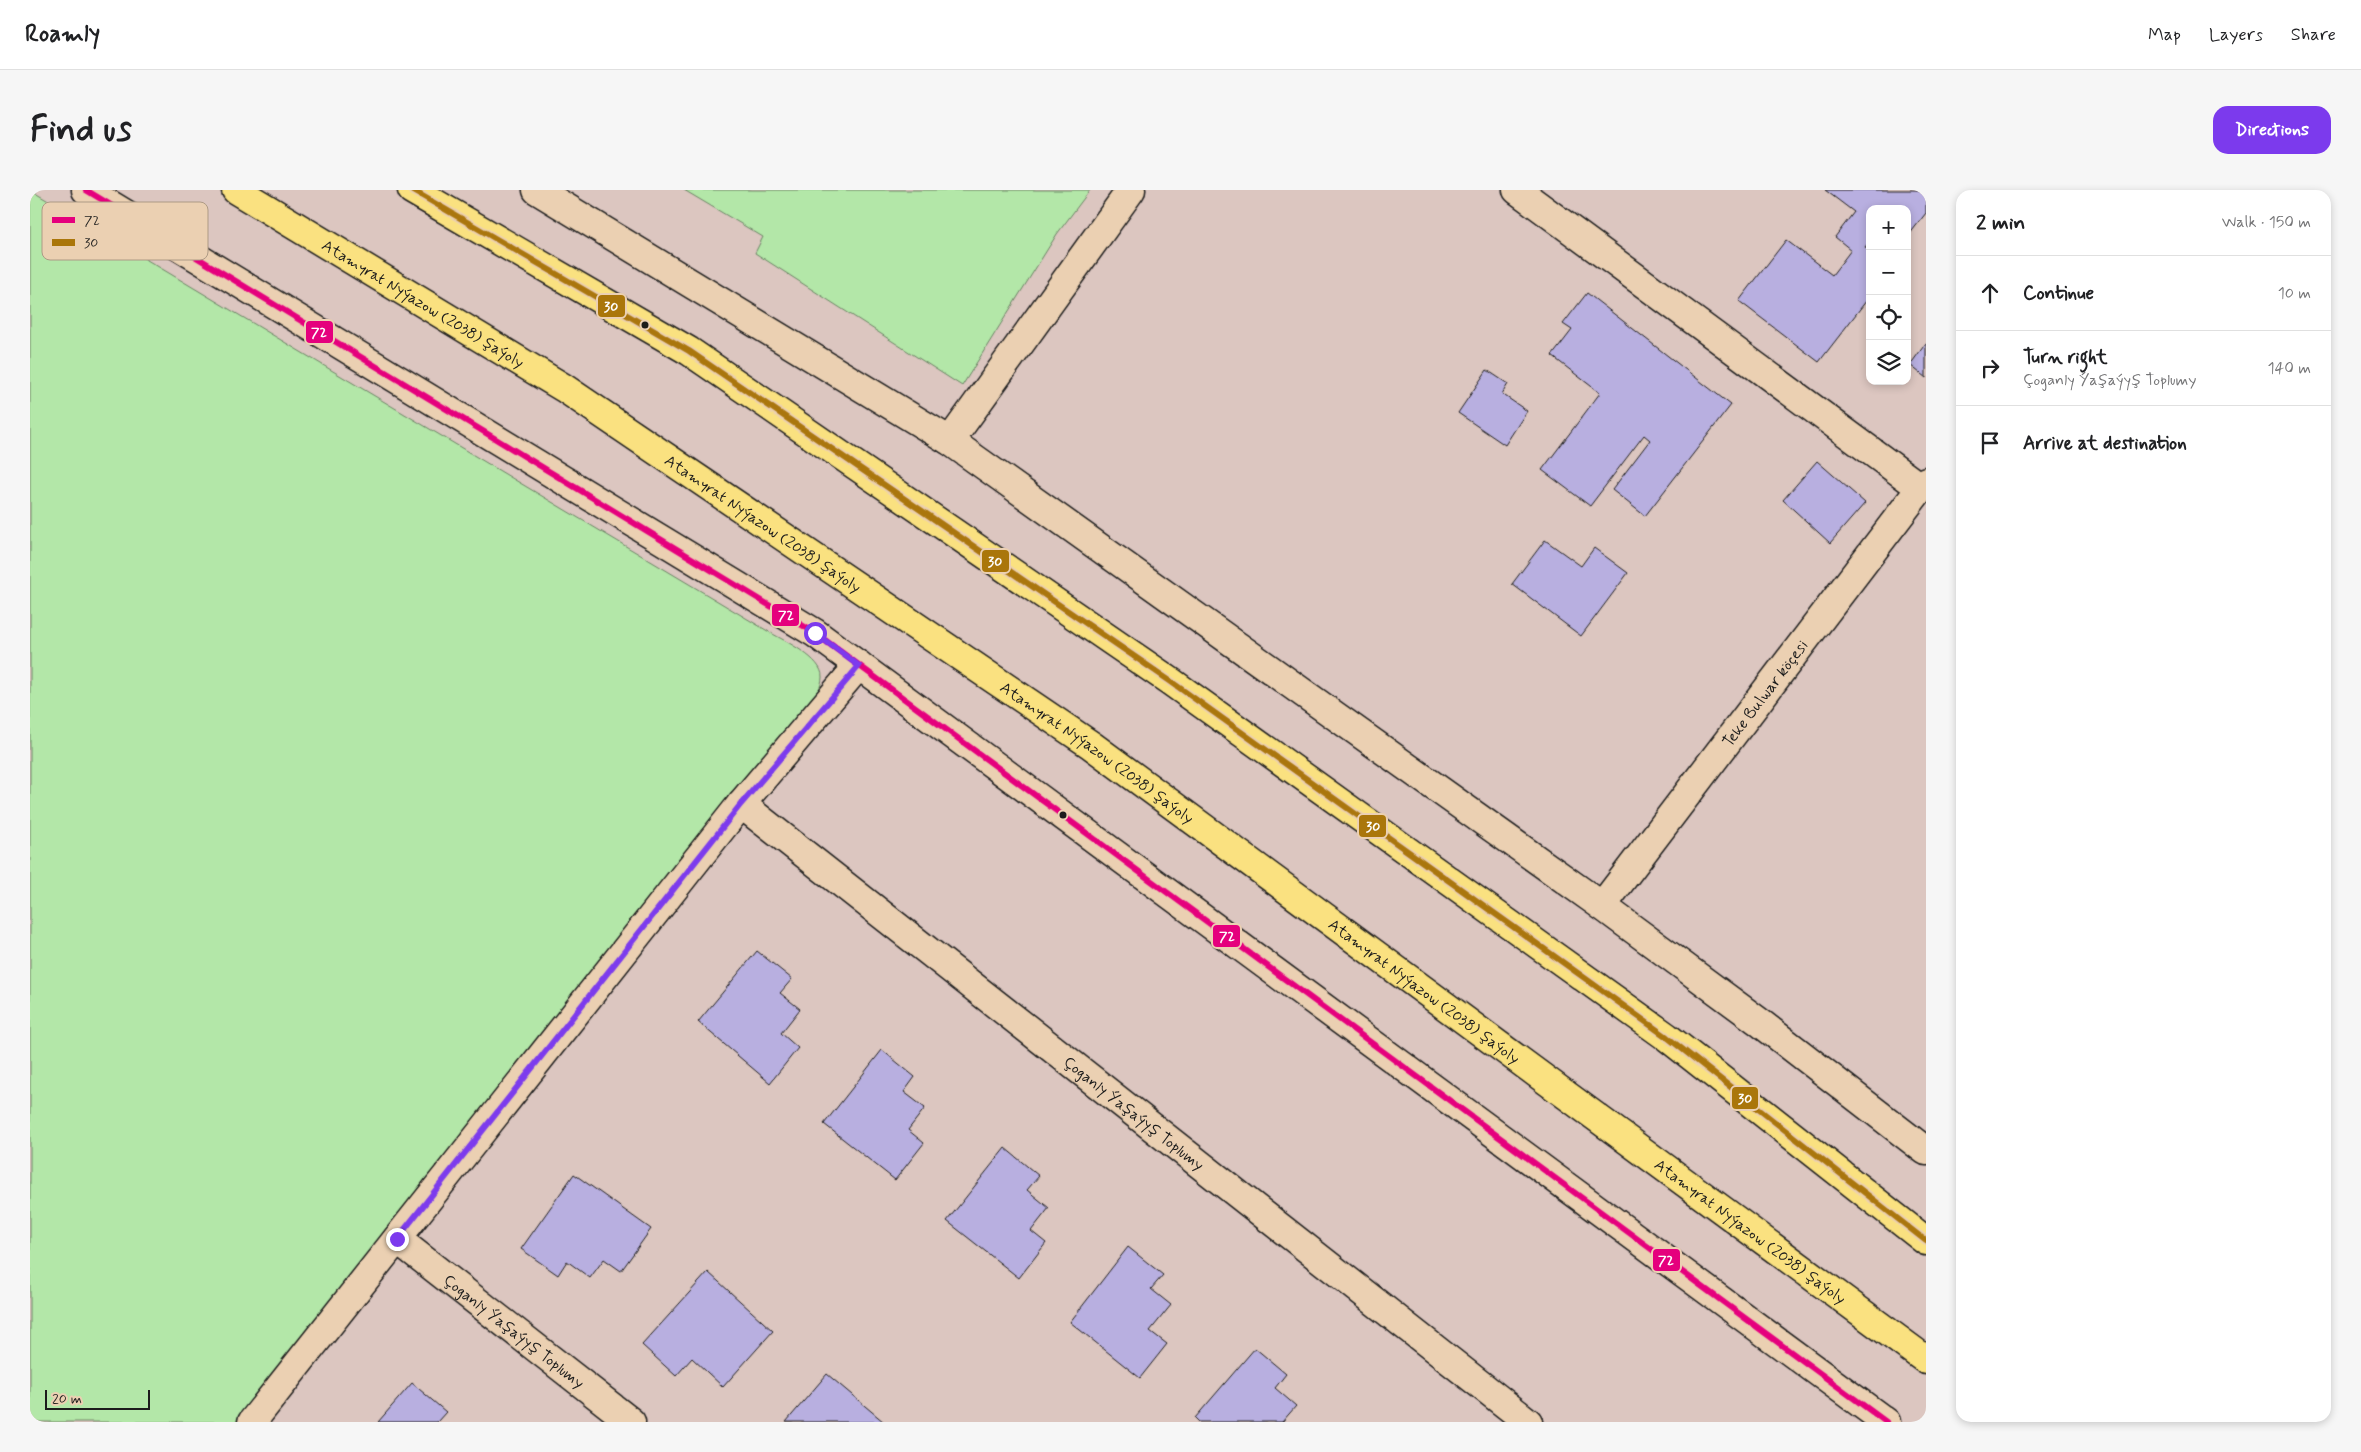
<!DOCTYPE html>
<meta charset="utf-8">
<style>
:root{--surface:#fff;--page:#f6f6f6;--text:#202124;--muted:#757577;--line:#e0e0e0;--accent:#7c3aed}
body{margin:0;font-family:Mynerve,sans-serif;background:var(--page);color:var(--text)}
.controls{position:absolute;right:15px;top:15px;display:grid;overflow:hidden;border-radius:10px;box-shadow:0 2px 8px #0003}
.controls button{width:45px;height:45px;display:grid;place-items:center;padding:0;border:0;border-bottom:1px solid var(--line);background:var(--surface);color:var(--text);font:25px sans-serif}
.scale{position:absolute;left:15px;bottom:12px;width:105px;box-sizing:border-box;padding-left:5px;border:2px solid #1c1c1c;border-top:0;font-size:14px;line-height:18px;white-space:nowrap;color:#1c1c1c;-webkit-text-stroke:4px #ebd0b2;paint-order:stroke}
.stop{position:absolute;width:15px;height:15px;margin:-11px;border:4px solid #7c3aed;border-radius:50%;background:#fff}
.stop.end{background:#7c3aed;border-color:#fff;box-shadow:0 1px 5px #0008}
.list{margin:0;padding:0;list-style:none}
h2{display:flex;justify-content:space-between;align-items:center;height:65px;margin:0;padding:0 20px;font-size:21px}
h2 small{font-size:16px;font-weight:400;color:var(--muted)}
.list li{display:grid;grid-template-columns:32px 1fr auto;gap:15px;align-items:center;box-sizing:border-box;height:75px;padding:0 20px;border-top:1px solid var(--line)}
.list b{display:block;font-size:19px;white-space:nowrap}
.list p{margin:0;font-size:16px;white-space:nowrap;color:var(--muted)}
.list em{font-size:16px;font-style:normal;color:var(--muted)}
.icon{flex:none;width:28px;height:28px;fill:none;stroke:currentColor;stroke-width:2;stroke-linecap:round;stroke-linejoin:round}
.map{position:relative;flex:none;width:1896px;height:1232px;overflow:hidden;border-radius:15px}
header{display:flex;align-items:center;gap:30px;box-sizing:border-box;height:70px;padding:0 25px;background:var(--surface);border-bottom:1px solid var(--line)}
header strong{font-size:24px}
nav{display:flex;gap:28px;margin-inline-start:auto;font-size:18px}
.intro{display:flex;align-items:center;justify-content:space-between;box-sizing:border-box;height:120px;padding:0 30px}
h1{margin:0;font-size:35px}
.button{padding:12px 22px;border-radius:15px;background:var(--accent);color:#fff;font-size:18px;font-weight:700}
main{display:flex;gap:30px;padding:0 30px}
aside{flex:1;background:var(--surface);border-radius:15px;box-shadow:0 2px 8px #0003}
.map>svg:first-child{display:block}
</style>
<header>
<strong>Roamly</strong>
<nav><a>Map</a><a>Layers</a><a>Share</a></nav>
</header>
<div class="intro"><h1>Find us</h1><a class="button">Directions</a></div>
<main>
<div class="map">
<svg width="1896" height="1232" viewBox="0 0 1896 1232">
<rect width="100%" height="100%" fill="#dcc6c0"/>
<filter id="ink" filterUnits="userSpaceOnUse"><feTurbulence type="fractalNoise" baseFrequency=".02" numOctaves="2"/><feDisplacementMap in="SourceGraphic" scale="10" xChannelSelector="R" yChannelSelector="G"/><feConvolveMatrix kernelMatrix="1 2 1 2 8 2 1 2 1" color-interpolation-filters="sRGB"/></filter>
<g filter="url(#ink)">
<path fill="#b3e7a8" stroke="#688262" d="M0,0L741,443C755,451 793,469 792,487C792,495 786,506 783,513L209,1232H0Z
M654,0H1060L1027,44L932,196L725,63L733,47Z"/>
<path fill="#b8afe0" stroke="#1c1c1c" d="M1795,0H1896V23L1879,45L1877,43V19H1840V51L1835,57L1840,61V106L1789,172L1709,111L1756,50L1802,85L1821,60L1805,47L1824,22Z
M1557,103L1701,215L1615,326L1582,300L1620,250L1614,245L1560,316L1512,280L1570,203L1522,166L1542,140L1533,134Z
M1896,153V188L1880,175Z
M1457,180L1478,194L1472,204L1497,221L1475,255L1428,223Z
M1787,271L1835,313L1800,353L1753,310Z
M1515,350L1551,376L1564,358L1598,383L1551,446L1482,394Z
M727,761L762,789L750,803L770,819L751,843L768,858L740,893L668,832Z
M852,860L885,887L874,902L895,918L878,940L894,953L865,990L794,934Z
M975,958L1009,986L997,1000L1019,1018L1001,1041L1016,1053L989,1088L917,1031Z
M544,984L621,1039L591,1081L574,1069L560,1088L537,1071L528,1085L491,1059Z
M1098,1057L1133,1085L1121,1099L1141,1115L1120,1141L1137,1154L1110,1188L1040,1132Z
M678,1082L743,1141L693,1197L662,1168L646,1186L612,1155Z
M1225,1158L1256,1184L1245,1198L1266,1216L1252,1232H1169L1165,1228Z
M797,1184L854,1232H756Z
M382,1193L416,1222L407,1232H348Z"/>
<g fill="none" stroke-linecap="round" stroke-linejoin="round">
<defs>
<g id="minor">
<path d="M56,0L785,443L1856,1232"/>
<path d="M507,0L920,251L1572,716L1728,831L1896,961"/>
<path d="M1487,0L1891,298"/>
<path d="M920,251L1101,0"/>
<path id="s1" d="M711,614L1498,1232"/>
<path id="s2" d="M1572,716L1896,291"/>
<path id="s3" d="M367,1049L601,1232"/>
<path d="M222,1232L711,614L829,475"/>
</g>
<g id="major">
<path id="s4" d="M206,0L534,198L1061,555L1896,1170"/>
<path d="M382,0L659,161L1140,491L1637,847L1896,1051"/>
</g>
</defs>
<use href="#minor" stroke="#1c1c1c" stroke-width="31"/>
<use href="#major" stroke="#1c1c1c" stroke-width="31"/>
<use href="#minor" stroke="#ebd0b2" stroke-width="28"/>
<use href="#major" stroke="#fae180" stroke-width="28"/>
<defs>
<path id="bus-1" d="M56,0L785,443L1856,1232"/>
<path id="bus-2" d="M382,0L659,161L1140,491L1637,847L1896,1051"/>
</defs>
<use href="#bus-1" stroke="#ebd0b2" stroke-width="10"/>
<use href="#bus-2" stroke="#ebd0b2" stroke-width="10"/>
<use href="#bus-1" stroke="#e5007d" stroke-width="6"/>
<use href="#bus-2" stroke="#aa760a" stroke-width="6"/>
</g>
</g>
<g fill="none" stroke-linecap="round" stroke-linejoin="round" filter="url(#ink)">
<path stroke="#7c3aed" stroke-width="6" d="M367,1049L711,614L829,476L785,443"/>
</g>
<g fill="#1c1c1c" stroke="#ebd0b2" stroke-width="2">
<circle cx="615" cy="135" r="4.5"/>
<circle cx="1033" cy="625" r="4.5"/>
</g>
<g text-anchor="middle" stroke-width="5" stroke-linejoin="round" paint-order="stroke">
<g font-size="16" fill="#1c1c1c" stroke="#ebd0b2">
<text dy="6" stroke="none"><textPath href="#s4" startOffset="219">Atamyrat Nyýazow (2038) şaýoly</textPath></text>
<text dy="6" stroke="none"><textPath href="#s4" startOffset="624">Atamyrat Nyýazow (2038) şaýoly</textPath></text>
<text dy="6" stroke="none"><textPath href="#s2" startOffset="268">Teke Bulwar köçesi</textPath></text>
<text dy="6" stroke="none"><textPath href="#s4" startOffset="1029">Atamyrat Nyýazow (2038) şaýoly</textPath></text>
<text dy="6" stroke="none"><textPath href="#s4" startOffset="1434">Atamyrat Nyýazow (2038) şaýoly</textPath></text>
<text dy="6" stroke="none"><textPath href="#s1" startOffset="500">Çoganly Ýaşaýyş Toplumy</textPath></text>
<text dy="6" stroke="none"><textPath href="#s4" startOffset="1839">Atamyrat Nyýazow (2038) şaýoly</textPath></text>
<text dy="6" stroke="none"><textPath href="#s3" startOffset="149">Çoganly Ýaşaýyş Toplumy</textPath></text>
</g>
</g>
<rect x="12" y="12" width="166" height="58" rx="8" fill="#ebd0b2" stroke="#ad9a85" stroke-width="1"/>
<rect x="22" y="27" width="23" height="6" fill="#e5007d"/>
<rect x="22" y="49" width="23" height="7" fill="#aa760a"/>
<g font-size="14" fill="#1c1c1c">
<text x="54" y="35">72</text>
<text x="54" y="57">30</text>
</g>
<g stroke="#ebd0b2" stroke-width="2">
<rect x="567" y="104" width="29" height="24" rx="5" fill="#aa760a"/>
<rect x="275" y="130" width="29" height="24" rx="5" fill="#e5007d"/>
<rect x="951" y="359" width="29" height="24" rx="5" fill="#aa760a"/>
<rect x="741" y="413" width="29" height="24" rx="5" fill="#e5007d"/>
<rect x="1328" y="624" width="29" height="24" rx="5" fill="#aa760a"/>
<rect x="1182" y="734" width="29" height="24" rx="5" fill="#e5007d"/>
<rect x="1701" y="896" width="28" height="24" rx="5" fill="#aa760a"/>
<rect x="1622" y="1058" width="29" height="24" rx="5" fill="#e5007d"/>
</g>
<g font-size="14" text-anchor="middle" font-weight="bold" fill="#fff">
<text x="581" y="121">30</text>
<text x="289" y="147">72</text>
<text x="965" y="376">30</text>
<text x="756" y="430">72</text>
<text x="1343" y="641">30</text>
<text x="1197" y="751">72</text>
<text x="1715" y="913">30</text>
<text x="1636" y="1075">72</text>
</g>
</svg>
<div class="controls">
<button>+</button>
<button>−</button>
<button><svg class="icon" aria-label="locate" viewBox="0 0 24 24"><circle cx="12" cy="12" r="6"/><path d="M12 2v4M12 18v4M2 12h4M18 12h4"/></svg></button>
<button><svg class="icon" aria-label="layers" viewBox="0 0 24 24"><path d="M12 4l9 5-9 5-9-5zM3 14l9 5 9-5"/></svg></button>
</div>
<div class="scale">20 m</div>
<div class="stop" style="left:785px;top:443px"></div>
<div class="stop end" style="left:367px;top:1049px"></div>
</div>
<aside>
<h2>2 min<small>Walk · 150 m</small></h2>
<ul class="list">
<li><svg class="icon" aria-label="ahead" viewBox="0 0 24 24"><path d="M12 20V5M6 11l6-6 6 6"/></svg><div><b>Continue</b></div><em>10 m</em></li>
<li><svg class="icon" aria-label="right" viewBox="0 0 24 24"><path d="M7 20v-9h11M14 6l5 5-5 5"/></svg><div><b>Turn right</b><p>Çoganly Ýaşaýyş Toplumy</p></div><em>140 m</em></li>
<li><svg class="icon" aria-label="arrive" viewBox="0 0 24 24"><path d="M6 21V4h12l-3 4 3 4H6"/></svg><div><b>Arrive at destination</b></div></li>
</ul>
</aside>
</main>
